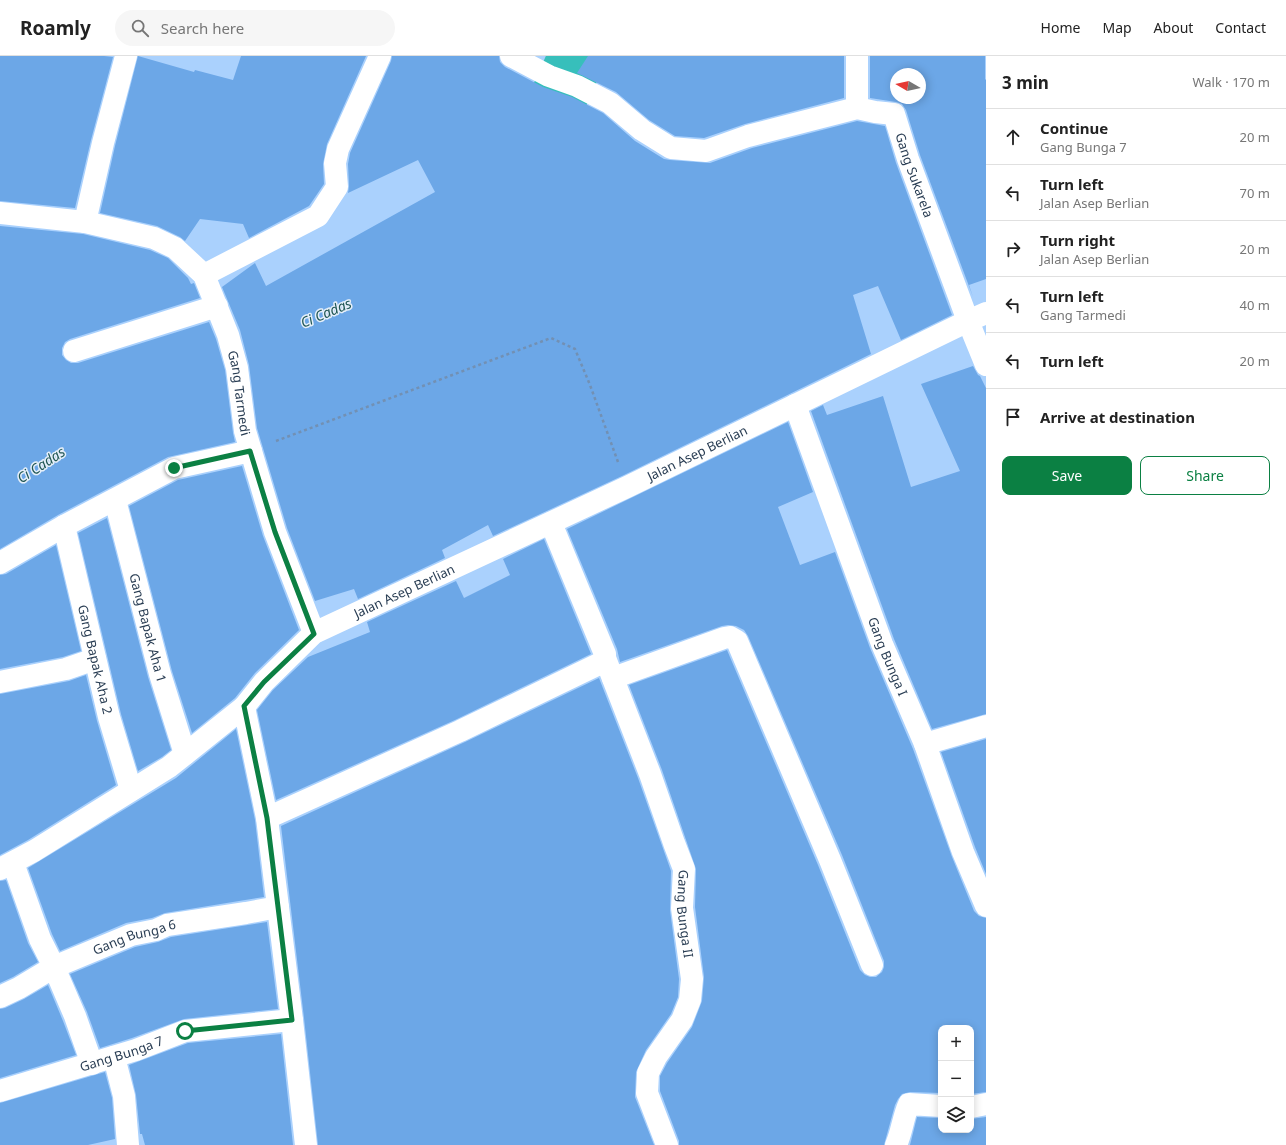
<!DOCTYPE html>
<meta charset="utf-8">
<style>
:root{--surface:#fff;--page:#f6f6f6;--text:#222;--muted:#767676;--line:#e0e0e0;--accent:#0b8043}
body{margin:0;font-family:"Noto Sans",sans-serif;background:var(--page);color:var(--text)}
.controls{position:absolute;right:12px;bottom:12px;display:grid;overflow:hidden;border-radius:8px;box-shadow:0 2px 10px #0003}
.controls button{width:36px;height:36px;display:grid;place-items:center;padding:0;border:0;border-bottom:1px solid var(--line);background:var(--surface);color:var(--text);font:20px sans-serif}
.compass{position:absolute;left:890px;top:12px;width:36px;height:36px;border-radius:50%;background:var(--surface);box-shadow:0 2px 10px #0003;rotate:279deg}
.stop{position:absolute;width:12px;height:12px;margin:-9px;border:3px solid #0b8043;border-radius:50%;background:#fff}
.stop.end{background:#0b8043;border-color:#fff;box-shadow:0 1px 4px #0008}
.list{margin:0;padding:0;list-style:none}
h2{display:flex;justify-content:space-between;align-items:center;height:52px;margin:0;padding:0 16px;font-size:17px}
h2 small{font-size:13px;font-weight:400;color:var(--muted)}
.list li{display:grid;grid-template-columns:26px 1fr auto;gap:12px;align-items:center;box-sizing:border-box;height:56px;padding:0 16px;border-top:1px solid var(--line)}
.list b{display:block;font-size:15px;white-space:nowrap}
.list p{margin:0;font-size:13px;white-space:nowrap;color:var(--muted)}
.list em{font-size:13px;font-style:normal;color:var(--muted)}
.actions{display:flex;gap:8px;padding:12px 16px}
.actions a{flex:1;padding:9px 0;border:1px solid var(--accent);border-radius:8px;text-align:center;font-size:14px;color:var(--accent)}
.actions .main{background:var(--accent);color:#fff}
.icon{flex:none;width:22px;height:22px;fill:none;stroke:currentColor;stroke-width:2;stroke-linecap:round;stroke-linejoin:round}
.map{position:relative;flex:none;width:986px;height:1089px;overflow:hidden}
header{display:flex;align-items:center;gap:24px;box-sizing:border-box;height:56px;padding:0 20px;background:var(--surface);border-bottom:1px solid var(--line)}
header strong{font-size:19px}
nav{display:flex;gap:22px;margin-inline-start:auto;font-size:14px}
.search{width:280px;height:36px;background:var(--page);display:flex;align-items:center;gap:10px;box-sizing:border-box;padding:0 14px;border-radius:22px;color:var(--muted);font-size:15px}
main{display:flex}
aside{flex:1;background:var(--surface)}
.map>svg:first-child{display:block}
</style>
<header>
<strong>Roamly</strong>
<div class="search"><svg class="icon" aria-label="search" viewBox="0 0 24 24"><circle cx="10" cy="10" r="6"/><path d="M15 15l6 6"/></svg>Search here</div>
<nav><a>Home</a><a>Map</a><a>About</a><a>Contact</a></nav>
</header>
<main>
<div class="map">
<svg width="986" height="1089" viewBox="0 0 986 1089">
<rect width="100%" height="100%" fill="#aad1fd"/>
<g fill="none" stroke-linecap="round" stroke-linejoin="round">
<path stroke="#37bfbb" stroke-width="57" d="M534,87L547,68L577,0"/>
</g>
<path fill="#6ca7e7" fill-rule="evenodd" d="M0,0H104L113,1L91,84L75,152L0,145Z
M138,0L194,16L195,14L233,24L241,0H366L327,88L323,108L324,128L309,150L249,182L243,168L200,163L185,185L180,181L157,170L100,157L115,90Z
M392,0H499L500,6L505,11L543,31L572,41L603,57L635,85L664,103L670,104L710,107L752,92L857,65L885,70L896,107L952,259L901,284L878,230L853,239L871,298L622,420L493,480L488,469L442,494L445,502L358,543L354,533L315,545L287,472L257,372L249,309L240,274L222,231L255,207L266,230L435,136L418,104L348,137L349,130L348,108L350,97L391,5Z
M588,0H844V42L745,68L704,82L675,80L649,64L616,36L577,17Z
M870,0H985V24L986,23V223L969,229L973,241L920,99L906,54L902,48L896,46L870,42ZM896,18H920V42H896Z
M0,170L83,178L150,194L168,202L188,222L191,228L194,227L200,242L70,283L65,286L62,292V299L66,304L71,307H78L209,266L216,283L225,314L233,377L235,386L168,401L58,459L0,493Z
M973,310L978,319L980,320L986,332V658L932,673L894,583L811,355L823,349L827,359L883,340L911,431L960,415L921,328Z
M788,366L813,436L778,451L800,509L835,496L870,592L913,693L952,801L974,855L979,860L986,862V1036L971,1038V972H941V1037L910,1036L902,1038L898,1043L895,1049L884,1089H679V1085L660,1035V1020L667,1007L692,971L702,945L704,921L695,851L696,813L662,714L629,629L727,594L818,809L860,914L865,919L870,921H876L882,916L884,911V905L842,799L748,580L744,574L736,570L728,569L722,570L620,606L617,593L567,473Z
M242,410L263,480L299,574L255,617L235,642L192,677L172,615L129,450L178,424Z
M107,462L148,621L171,694L162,701L138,715L121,658L78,477Z
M544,483L591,598L455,664L276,744L257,654L273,634L308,601L370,576L367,566L456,525L464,542L510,519L503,503Z
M56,489L81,595L63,601L0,613V519L6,518Z
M86,619L97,665L116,729L28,784L0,799V638L69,625Z
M599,622L638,722L671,815L670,854L679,923L678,941L671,958L646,994L636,1016L635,1041L654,1089H318L304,962L281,770L465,686Z
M236,673L255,764L264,841L165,857L152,862L126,867L60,895L52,878L28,812L176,722Z
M986,683V818L975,791L941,696Z
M6,824L28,887L38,906L13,921L0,927V825Z
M267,866L278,953L184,963L132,982L100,992L87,956L70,918L135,891L158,886L171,881Z
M48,929L63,965L76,999L0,1022V953L5,952L24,943Z
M281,978L293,1089H145L142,1078H140L136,1039L129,1009L188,987Z
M105,1016L112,1042L115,1083L88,1089H0V1047Z
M917,1061L941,1062V1074H971V1063L986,1061V1089H910Z"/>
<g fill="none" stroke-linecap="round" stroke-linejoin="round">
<path stroke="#7290b3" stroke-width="2.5" stroke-dasharray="3 3" stroke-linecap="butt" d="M276,385L551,282L575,293L590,329L618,406"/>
<g stroke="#fff" stroke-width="22">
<path id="s1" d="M511,0L549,20L577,30L610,47L642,74L671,92L706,95L748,80L857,52L875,56L894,58L908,103L968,265L986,309"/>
<path d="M857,0V52"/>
<path id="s2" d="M0,157L85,166L154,182L175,192L204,219L228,279L237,312L245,375L275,476L314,577"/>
<path d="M85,166L103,87L126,0"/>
<path d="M204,219L318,160L337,131L335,107L338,93L380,0"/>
<path d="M74,295L217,250"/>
<path id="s3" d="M795,349L882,588L925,688L963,796L986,850"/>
<path id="s4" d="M115,444L160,618L185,698"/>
<path id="s5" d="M551,467L605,598V602L650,718L674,787L684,813L682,852L692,923L690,944L682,964L656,1001L648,1017L647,1037L667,1089"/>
<path id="s6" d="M64,470L109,661L131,734"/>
<path d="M0,507L64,470L174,412L251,395"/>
<path d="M613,622L724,582L730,581L737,585L830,804L872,909"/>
<path d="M0,626L66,613L95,603"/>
<path d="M244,651L267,762L292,964L306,1089"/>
<path d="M925,688L986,670"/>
<path d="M267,762L460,675L603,606L605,602"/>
<path d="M13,807L40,883L54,911L75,960L92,1008"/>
<path id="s7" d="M0,813L34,795L169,711L244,651L264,626L314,577L627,431L968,265L986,257"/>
<path id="s8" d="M0,941L19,932L54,911L131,879L156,874L167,869L246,857L278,851"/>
<path d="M114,1001L124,1040L128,1089"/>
<path id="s9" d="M0,1035L136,994L185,975L292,964"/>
<path d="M971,1051L986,1048"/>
<path d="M896,1089C902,1076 903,1061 909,1048L941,1050"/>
</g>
</g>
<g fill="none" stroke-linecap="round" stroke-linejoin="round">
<path stroke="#0b8043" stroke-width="5" d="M174,412L250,395L275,476L314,578L264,626L244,650L267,762L292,964L185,975"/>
</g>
<g text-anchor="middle" stroke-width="3" stroke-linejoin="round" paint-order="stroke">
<g font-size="13" fill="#293d53" stroke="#e5effa">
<text dy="5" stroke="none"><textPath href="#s1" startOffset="480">Gang Sukarela</textPath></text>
<text dy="5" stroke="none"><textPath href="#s2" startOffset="343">Gang Tarmedi</textPath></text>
<text dy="5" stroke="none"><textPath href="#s7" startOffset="819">Jalan Asep Berlian</textPath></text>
<text dy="5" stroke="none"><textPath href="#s7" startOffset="495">Jalan Asep Berlian</textPath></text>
<text dy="5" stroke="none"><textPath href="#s4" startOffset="132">Gang Bapak Aha 1</textPath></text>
<text dy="5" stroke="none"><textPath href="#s3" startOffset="268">Gang Bunga I</textPath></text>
<text dy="5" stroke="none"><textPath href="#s6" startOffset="137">Gang Bapak Aha 2</textPath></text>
<text dy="5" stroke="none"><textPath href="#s5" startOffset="416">Gang Bunga II</textPath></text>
<text dy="5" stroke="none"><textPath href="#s8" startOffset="148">Gang Bunga 6</textPath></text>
<text dy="5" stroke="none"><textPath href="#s9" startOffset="127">Gang Bunga 7</textPath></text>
</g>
<g font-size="14" font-style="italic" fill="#215755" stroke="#e5effa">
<text transform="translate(326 257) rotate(-23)" y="5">Ci Cadas</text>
<text transform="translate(41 409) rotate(-33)" y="5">Ci Cadas</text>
</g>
</g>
</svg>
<div class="controls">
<button>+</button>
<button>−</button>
<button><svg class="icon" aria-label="layers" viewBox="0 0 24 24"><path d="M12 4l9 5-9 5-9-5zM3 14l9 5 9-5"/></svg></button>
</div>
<svg class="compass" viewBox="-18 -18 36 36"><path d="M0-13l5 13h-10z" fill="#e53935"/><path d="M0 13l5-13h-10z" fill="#767676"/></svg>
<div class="stop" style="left:185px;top:975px"></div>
<div class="stop end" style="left:174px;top:412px"></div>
</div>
<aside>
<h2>3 min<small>Walk · 170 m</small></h2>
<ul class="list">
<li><svg class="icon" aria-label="ahead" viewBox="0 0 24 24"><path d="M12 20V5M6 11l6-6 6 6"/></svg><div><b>Continue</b><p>Gang Bunga 7</p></div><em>20 m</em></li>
<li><svg class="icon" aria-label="left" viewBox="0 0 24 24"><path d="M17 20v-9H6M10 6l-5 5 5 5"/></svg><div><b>Turn left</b><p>Jalan Asep Berlian</p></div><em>70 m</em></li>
<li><svg class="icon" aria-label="right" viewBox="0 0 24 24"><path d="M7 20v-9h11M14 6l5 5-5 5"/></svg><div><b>Turn right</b><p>Jalan Asep Berlian</p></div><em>20 m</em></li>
<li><svg class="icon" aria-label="left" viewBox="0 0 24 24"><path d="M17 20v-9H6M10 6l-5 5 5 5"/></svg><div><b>Turn left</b><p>Gang Tarmedi</p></div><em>40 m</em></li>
<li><svg class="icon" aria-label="left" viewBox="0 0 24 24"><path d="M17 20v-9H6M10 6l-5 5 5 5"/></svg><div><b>Turn left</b></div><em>20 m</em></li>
<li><svg class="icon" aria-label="arrive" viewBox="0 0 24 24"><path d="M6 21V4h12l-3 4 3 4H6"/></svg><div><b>Arrive at destination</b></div></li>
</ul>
<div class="actions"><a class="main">Save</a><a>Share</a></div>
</aside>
</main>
